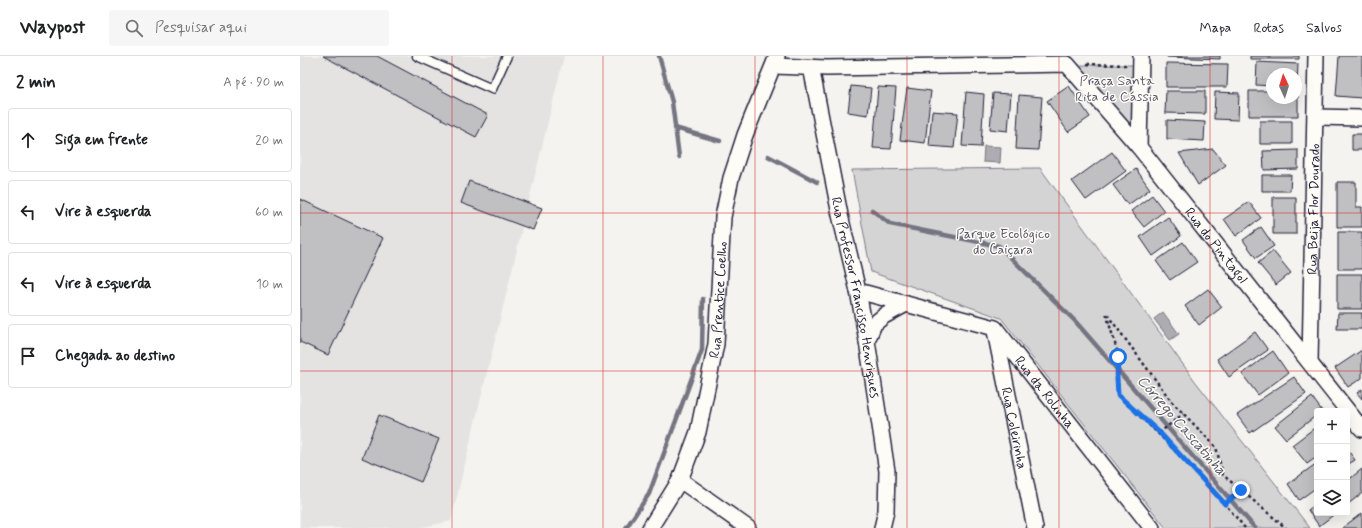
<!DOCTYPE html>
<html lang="pt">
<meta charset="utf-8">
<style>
:root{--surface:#fff;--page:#f6f6f6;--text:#202124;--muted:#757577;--line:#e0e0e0}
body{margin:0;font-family:Mynerve,sans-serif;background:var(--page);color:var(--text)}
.controls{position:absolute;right:12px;bottom:12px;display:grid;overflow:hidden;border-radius:4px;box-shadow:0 4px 16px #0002}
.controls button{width:36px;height:36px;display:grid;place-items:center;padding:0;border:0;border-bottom:1px solid var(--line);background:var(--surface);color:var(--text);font:20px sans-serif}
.compass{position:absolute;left:966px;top:12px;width:36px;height:36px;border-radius:50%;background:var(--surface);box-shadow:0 4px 16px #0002;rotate:356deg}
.stop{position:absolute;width:12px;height:12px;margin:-9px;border:3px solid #1a73e8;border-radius:50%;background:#fff}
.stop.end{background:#1a73e8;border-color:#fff;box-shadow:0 1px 4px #0008}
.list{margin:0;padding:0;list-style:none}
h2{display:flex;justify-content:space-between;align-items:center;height:52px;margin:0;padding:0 16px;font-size:17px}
h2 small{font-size:13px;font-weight:400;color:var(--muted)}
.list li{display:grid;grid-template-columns:26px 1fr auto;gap:12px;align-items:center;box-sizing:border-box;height:64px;margin:0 8px 8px;padding:0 8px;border:1px solid var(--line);border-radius:4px}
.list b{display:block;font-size:15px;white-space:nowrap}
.list em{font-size:13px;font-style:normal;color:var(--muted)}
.icon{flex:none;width:22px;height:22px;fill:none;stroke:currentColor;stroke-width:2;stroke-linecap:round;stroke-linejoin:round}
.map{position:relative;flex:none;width:1062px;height:472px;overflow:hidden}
header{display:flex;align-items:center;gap:24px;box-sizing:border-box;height:56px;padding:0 20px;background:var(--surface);border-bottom:1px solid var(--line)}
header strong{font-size:19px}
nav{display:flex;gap:22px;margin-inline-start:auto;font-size:14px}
.search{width:280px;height:36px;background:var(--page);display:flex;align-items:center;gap:10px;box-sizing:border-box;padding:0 14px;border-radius:4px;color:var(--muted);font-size:15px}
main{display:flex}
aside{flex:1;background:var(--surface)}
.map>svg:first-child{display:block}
</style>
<header>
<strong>Waypost</strong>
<div class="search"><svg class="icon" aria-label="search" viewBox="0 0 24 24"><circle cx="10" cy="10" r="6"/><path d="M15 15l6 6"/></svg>Pesquisar aqui</div>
<nav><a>Mapa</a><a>Rotas</a><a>Salvos</a></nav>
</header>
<main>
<aside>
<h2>2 min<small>A pé · 90 m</small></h2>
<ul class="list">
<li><svg class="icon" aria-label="ahead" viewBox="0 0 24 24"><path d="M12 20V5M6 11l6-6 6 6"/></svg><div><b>Siga em frente</b></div><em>20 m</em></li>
<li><svg class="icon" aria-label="left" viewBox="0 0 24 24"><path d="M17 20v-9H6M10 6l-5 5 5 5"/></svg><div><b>Vire à esquerda</b></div><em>60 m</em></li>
<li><svg class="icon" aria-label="left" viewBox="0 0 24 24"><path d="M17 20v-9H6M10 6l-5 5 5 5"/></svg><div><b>Vire à esquerda</b></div><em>10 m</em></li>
<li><svg class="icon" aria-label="arrive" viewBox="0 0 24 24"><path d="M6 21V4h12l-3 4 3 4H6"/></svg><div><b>Chegada ao destino</b></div></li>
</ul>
</aside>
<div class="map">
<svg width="1062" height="472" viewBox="0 0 1062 472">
<rect width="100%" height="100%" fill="#f4f3ef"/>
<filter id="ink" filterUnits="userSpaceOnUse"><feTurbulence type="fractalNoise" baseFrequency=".025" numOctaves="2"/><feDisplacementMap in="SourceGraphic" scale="8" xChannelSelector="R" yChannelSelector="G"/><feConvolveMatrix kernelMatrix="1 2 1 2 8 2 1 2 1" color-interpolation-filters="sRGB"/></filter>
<g filter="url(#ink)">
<path fill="#e4e3e2" d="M0,0H264L151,465L119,472H0Z"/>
<path fill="#d5d4d5" stroke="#7c7b88" d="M768,9H841L837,88Z
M740,112L895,325L1010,472H866L701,262L571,216L552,114Z"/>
<path fill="#acacb2" stroke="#757582" d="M684,90L701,91L700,107L683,106Z
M863,256L879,278L870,284L854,263Z"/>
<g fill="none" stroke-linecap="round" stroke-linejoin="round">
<path stroke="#757582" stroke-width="4.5" d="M359,0L372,46L379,101
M375,72L420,85
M468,100L517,126
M572,154L590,168L699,190L775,265L955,472
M326,472L349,438L402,294L403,243"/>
</g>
<path fill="#c0bfc2" stroke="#22223b" d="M23,0H77L188,59L176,81Z
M867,0H920V3L867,1Z
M950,0H999V3H950Z
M1039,0H1062V42L1036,40Z
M957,6L998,8L997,31L996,18H972V30L956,29Z
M866,7L928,8L927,31H866Z
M551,30L571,32L568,59L548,56Z
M769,30L790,61L768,76L747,45Z
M578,31L596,32L591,93L573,92Z
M607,32L631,35L625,87L600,84Z
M866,35H905V58L865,57Z
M949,35H972V42H996V35H998V60H949Z
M666,36L684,38L681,91L662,90Z
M915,36L939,37L938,64L914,63Z
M693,37L711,38L708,75L690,73Z
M719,39L742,41L738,94L716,93Z
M632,55L658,57L654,92L629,90Z
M867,64L905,66L904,85L867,83Z
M960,65H992V88H960Z
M1052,78H1062V94H1052Z
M913,93L926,109L898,129L879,97Z
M998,94V113L964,114L963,95Z
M812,96L826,115L786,144L772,125Z
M836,113L850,133L828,149L813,129Z
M962,119H991L990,135H962Z
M169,125L242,152L233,174L161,147Z
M1037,126H1056V151H1062V171H1037Z
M852,139L864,155L844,171L831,155Z
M973,141H996V178H973Z
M0,143L83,182L28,299L0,286Z
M949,146L961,162L936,180L924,163Z
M868,161L881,180L853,200L840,181Z
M961,171L974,190L956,202L943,184Z
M1038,176H1062V213H1038Z
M883,186L897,206L870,224L856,205Z
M973,195L991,217L976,229L958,207Z
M1037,218H1062V253H1037Z
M908,233L922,251L899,269L885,250Z
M1038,257H1062V273H1037Z
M955,276L968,294L929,321L917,303Z
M1062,294V322L1048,331L1035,312Z
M973,295L988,317L958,339L942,318Z
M994,321L1006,338L950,377L937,359Z
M1062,333V343L1057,337Z
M1012,341L1022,355H1017V359L986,383L975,370Z
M79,359L139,383L121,426L62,402Z
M1017,370V401L1007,408L992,389Z
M1047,393L1055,404L1047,409Z
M1017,407V431L999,444L988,428Z
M1062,413V437L1047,449V425Z
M1017,447V457H1036L1019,470L1008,454Z
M1062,457V472H1042Z"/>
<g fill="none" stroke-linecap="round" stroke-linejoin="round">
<defs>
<path id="service" d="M117,0L192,33L207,0"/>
<g id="minor">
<path id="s1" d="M474,10L527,12L767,8L839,91L1062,373"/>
<path id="s2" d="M511,11L540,159L558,235L567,285L587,415L586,455L582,472"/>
<path d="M1016,61L1062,62"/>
<path d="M839,91L841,0"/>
<path id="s3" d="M558,235L695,272L852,472"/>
<path id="s4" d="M695,275L735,472"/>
<path d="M567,285L574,268L584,260L606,248"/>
<path id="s5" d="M1010,306L1016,0"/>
<path d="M380,424L448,472"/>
<path id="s6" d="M350,472L380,424L398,376L416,288L423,161L431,122L445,79L477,0"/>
</g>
</defs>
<use href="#service" stroke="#22223b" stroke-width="11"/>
<use href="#minor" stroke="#22223b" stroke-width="18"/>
<path stroke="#22223b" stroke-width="2.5" stroke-dasharray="3 3" stroke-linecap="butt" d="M787,8L826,9
M859,377L883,358
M925,448L941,434
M945,472C906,424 863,381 818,339L817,322L819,301L806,257L872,346L916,391L923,419L986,472"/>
<use href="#service" stroke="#fdfcf7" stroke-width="8"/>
<use href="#minor" stroke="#fdfcf7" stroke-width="15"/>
</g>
</g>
<g fill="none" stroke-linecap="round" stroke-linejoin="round" filter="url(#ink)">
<path stroke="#1a73e8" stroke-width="5" d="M818,301L817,322L818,339L860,377L925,448L941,434"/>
</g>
<path fill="none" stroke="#d62828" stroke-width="1" stroke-opacity="0.55" d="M152,0V472M303,0V472M455,0V472M607,0V472M759,0V472M910,0V472M0,157H1062M0,315H1062"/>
<g text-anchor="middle" stroke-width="3" stroke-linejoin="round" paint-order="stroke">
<g font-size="14" fill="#585769" stroke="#fdfcf7">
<text x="817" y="29">Praça Santa<tspan x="817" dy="16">Rita de Cássia</tspan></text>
<text x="703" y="182">Parque Ecológico<tspan x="703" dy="16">do Caiçara</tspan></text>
</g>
<g font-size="14" fill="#22223b" stroke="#fdfcf7">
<text dy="5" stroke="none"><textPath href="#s5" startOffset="153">Rua Beija Flor Dourado</textPath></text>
<text dy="5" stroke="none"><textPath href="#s1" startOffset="528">Rua do Pintagol</textPath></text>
<text dy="5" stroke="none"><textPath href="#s2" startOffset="235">Rua Professor Francisco Henriques</textPath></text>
<text dy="5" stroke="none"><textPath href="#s6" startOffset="242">Rua Prentice Coelho</textPath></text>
<text dy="5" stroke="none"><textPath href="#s3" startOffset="223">Rua da Rolinha</textPath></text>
<text dy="5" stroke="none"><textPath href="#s4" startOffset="99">Rua Coleirinha</textPath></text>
</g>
<g font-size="15" font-style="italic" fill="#59596b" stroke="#fdfcf7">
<text transform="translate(882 369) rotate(49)" y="5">Córrego Cascatinha</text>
</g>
</g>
</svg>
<div class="controls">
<button>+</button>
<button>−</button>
<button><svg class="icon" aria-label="layers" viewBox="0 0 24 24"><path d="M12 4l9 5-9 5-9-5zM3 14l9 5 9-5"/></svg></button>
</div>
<svg class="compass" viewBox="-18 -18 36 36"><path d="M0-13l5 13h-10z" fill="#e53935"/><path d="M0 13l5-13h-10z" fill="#757577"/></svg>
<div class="stop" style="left:818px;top:301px"></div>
<div class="stop end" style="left:941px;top:434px"></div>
</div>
</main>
